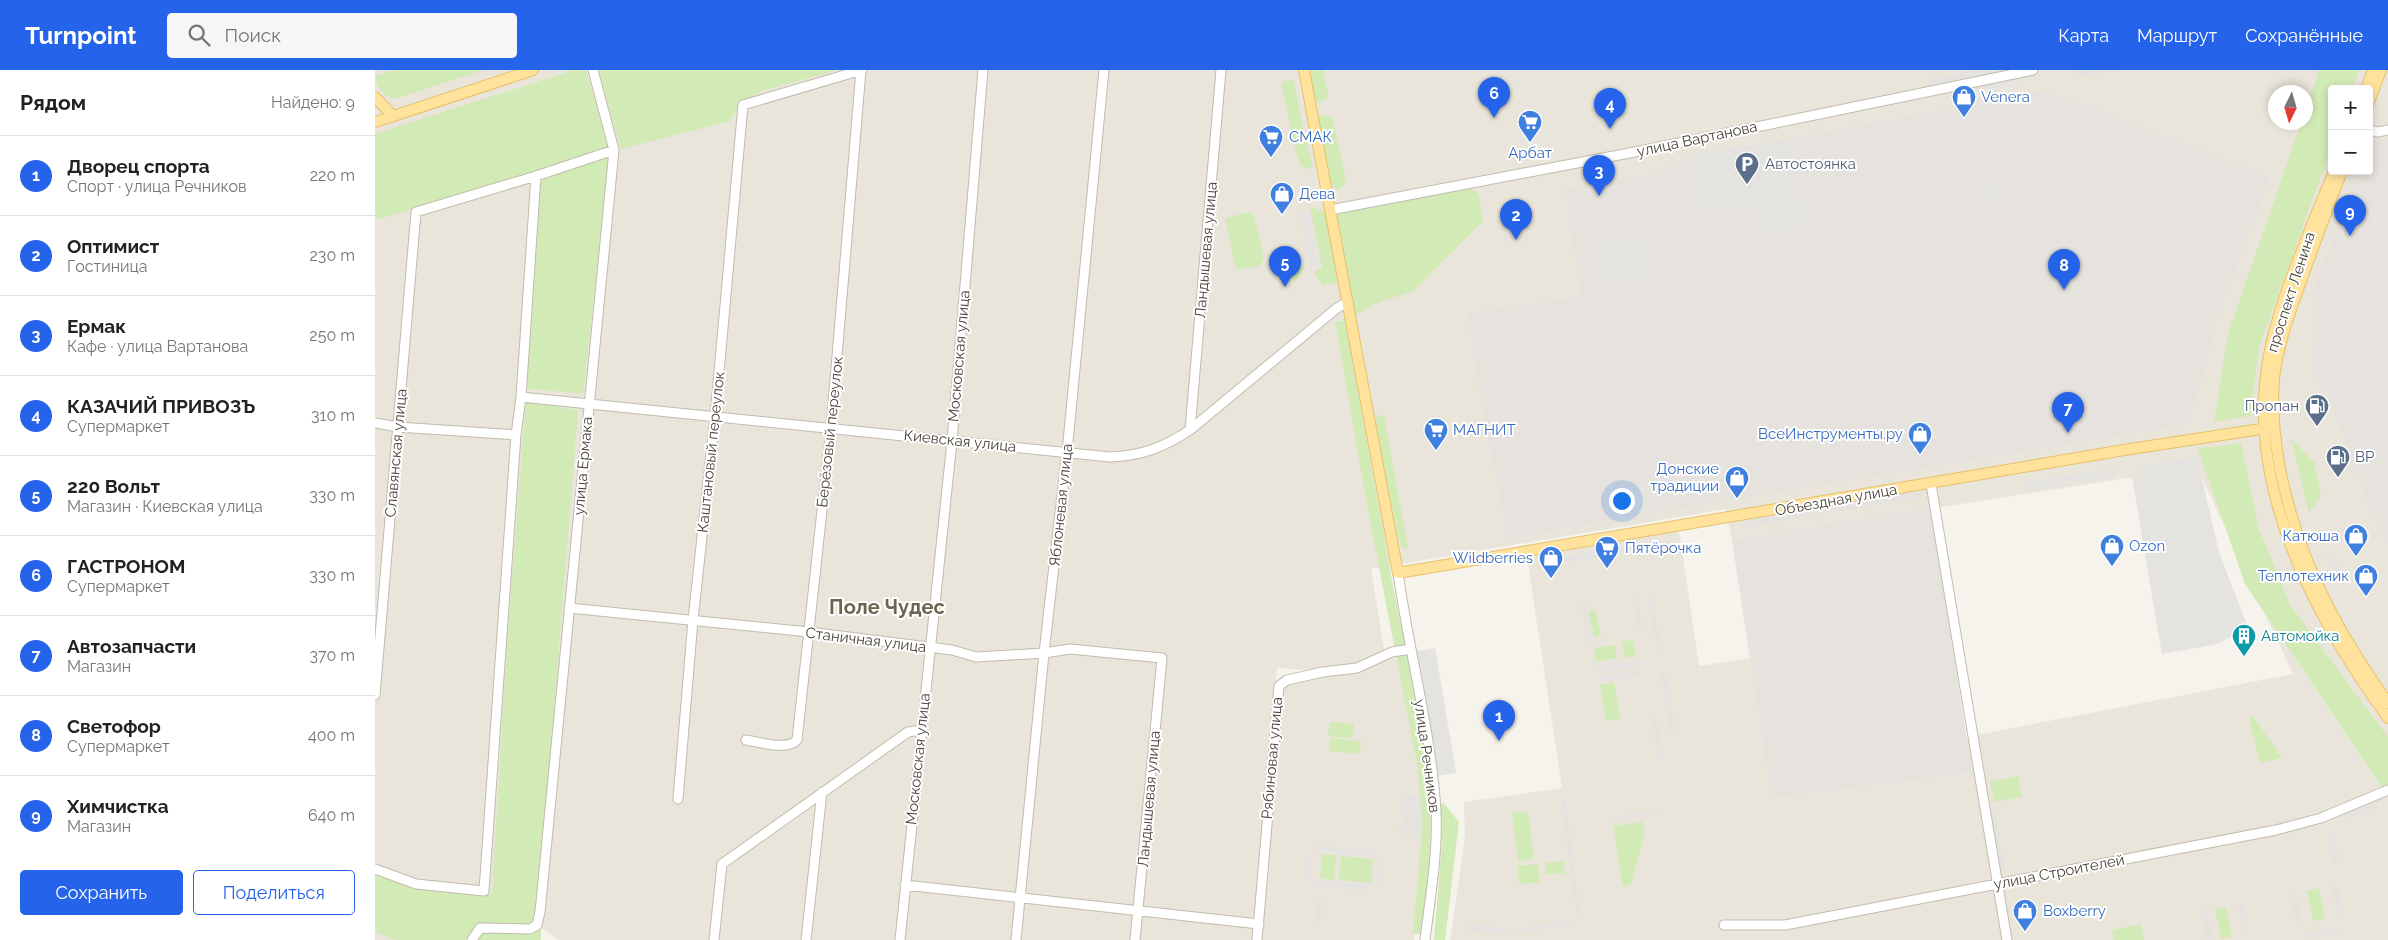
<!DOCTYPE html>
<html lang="ru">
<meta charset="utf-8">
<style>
:root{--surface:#fff;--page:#f6f6f6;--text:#222;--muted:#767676;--line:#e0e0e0;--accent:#2563eb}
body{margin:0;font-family:Raleway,sans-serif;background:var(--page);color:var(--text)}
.controls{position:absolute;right:15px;top:15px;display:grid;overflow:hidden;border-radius:5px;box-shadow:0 2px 8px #0003}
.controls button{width:45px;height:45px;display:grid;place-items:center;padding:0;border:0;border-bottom:1px solid var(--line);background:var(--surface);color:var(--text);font:25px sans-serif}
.compass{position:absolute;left:1893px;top:15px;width:45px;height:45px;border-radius:50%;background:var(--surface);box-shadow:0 2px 8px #0003;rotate:185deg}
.you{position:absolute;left:1246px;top:430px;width:18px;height:18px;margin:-12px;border:4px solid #fff;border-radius:50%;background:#1a73e8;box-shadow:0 0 0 8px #1a73e833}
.badge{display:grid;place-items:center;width:32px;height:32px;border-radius:50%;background:var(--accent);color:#fff;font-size:16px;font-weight:700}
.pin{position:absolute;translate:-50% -41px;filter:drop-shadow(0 1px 2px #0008)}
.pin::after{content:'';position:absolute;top:26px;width:18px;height:15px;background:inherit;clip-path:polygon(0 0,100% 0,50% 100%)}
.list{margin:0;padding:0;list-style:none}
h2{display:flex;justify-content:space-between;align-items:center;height:65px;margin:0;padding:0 20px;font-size:21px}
h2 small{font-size:16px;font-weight:400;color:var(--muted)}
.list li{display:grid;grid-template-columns:32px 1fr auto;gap:15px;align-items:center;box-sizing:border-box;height:80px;padding:0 20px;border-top:1px solid var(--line)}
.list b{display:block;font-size:19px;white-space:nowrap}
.list p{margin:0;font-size:16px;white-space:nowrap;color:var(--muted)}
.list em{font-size:16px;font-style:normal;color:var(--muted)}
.actions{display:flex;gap:10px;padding:15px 20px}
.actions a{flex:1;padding:11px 0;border:1px solid var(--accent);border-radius:5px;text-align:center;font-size:18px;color:var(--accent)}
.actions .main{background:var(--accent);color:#fff}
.icon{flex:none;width:28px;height:28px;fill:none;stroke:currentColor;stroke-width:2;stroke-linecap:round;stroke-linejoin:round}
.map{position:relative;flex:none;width:2013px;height:870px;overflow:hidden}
header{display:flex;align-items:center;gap:30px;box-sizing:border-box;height:70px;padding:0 25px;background:var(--accent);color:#fff}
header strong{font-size:24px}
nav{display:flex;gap:28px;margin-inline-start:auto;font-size:18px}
.search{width:350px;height:45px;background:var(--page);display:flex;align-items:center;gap:12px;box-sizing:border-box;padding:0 18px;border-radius:5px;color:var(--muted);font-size:19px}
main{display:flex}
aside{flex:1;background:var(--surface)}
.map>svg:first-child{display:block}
</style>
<header>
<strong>Turnpoint</strong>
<div class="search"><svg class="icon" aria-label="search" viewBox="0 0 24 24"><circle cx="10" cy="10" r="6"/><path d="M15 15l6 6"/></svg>Поиск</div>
<nav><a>Карта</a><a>Маршрут</a><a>Сохранённые</a></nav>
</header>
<main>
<aside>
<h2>Рядом<small>Найдено: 9</small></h2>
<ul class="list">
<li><span class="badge">1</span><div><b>Дворец спорта</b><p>Спорт · улица Речников</p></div><em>220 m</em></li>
<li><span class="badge">2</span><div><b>Оптимист</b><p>Гостиница</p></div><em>230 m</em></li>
<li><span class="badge">3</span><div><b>Ермак</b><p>Кафе · улица Вартанова</p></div><em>250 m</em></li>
<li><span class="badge">4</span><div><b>КАЗАЧИЙ ПРИВОЗЪ</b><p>Супермаркет</p></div><em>310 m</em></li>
<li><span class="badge">5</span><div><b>220 Вольт</b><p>Магазин · Киевская улица</p></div><em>330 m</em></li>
<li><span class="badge">6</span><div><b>ГАСТРОНОМ</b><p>Супермаркет</p></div><em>330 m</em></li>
<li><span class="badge">7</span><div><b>Автозапчасти</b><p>Магазин</p></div><em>370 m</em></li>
<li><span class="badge">8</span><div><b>Светофор</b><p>Супермаркет</p></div><em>400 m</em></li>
<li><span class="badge">9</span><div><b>Химчистка</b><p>Магазин</p></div><em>640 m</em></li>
</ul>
<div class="actions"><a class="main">Сохранить</a><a>Поделиться</a></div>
</aside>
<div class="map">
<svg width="2013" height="870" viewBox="0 0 2013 870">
<rect width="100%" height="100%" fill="#f6f3ec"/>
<path fill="#eae5da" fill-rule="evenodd" d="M0,0H2013V870H1075L1090,768L1089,732L1187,718L1152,487L1304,461L1324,596L1375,588L1396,729L1597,703L1591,667L1918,604L1822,397L1357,470L1351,439L996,499L1010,585L969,602L902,598L877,870H184L134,836L58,870H0ZM1957,19H1994V101H1957ZM1900,22H1930V52H1900Z
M1019,585L1029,601L1040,656L1048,762L1039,870H885L906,618L909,614L951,604H979Z"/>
<path fill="#e6e2dd" d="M1667,21L1696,29L1895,107L1846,238L1814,354L1230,451L1133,469L1104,319L1093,243L1206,227L1190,119L1278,104L1314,85L1419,68Z
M2013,70V475L1997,445L1961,346L1936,301L1940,214L1986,101H1994V82L1998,73Z
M1556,438L1597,703L1396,729L1357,470Z"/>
<path fill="#d2eab5" d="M20,0H109L19,29C9,25 0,18 0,6Z
M199,0H211L233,77L163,102L0,150V64Z
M223,0H463L387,21L367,31L355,51L246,79Z
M933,0H948L953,24L951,30L942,32L939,28Z
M1944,0H1984L1977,19H1957V76L1884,277L1875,346L1839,352L1853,264L1926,53L1930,52L1931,39Z
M912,10H919L930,68L938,95L937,98L931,99L925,94L921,83L906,13Z
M948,45L957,46L970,106V113L965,119H960C949,105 945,65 944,47Z
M235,84L208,324L148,318L166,110Z
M1095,118L1104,124L1108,151L1041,219C1029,226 1016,227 1003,233C993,238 990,242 978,245L960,143Z
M935,137L951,142L963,205L962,212L948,216L939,202L947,197Z
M875,142L880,148L889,189L885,196L861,200L850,148Z
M930,195L924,207L919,213L918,208L909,209L908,201Z
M960,251H970L1019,522L1041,624L1055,716L1056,797L1049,864H1038L1046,771L1045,728L1042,694L994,446Z
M151,332L203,340L167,791L166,870H22L0,862V804L51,815L117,824L133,559Z
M1009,345L1033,478H1028L1024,471L999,351L1003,346Z
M1916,369L1939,392L1946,425L1934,443Z
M1866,373L1884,459L1915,535L2013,667V726L1870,514L1823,379Z
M1221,540L1226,566L1219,568L1214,541Z
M1258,570L1261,586L1250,588L1247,572Z
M1240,575L1242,588L1221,592L1219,578Z
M1239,612L1245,648L1231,651L1225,615Z
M1878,646L1907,688L1885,693L1874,649Z
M955,652L979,654L978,668L953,666Z
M955,668L986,671L985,684L954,681Z
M1643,706L1647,727L1619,732L1615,712Z
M1069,733L1084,752L1070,870H1059L1067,774L1065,735Z
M1153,741L1159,789L1143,791L1137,743Z
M1268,752L1270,762L1256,814L1249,817L1247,813L1238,756Z
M947,784L961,785L959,810L945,808Z
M966,786L998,789L996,813L964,810Z
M1188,791L1190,803L1171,805L1170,793Z
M1163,794L1165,812L1144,814L1142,796Z
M1944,818L1950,849L1938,851L1932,821Z
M1851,837L1857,866L1846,869L1840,839Z
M1766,854L1769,870H1739L1737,860Z"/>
<path fill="#e5e3e0" d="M1604,0H1641L1550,16L1549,10Z
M1697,0H1743L1698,8Z
M1650,6L1652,12L1602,22L1601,16Z
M1419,68L1433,159L1381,167L1375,134L1322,142L1314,85Z
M1628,110L1635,144L1615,148L1608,113Z
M934,140L945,196L935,198L925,142Z
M1280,161L1285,204L1219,219L1212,173Z
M1822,387L1844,482L1873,558L1842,574L1787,584L1757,407L1765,404L1764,396Z
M1739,398L1740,406L1649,421L1648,413Z
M1546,420L1547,427L1458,442L1457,435Z
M1443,438L1444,445L1370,457L1369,449Z
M1291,470L1293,476L1171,496L1170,490Z
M1956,482L1972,508L1966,512L1949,484Z
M1263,524L1269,560L1263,561L1257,525Z
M1278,527L1288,584L1282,585L1272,528Z
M1212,533L1218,572L1212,573L1206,534Z
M1060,578L1081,703L1063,706L1042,581Z
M1265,589L1266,595L1222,603L1221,597Z
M1265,599L1266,605L1225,612L1224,606Z
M1291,601L1301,662L1295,663L1285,602Z
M1281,641L1289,688L1283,689L1275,642Z
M1045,726L1047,765L1022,763L1023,756H1029L1026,727Z
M1191,728L1205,844L1201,845L1186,729Z
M2001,733L2003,738L1971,750L1969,744Z
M1619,740L1630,796L1625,797L1614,741Z
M1284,741L1285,745L1231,751V747Z
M1959,762L1965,793L1958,794L1952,763Z
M940,775L999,780V786L940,781Z
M931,785H937L935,811L929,810Z
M1003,785H1009L1007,814H1001Z
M938,810L995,815V821L938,816Z
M1963,815L1968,843L1962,844L1956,816Z
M1921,823L1927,851L1920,853L1914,824Z
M942,829H948L946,855L940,854Z
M1869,833L1875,861L1868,863L1863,834Z
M1832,840L1838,868L1831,870L1826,841Z
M1197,849L1198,854L1141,864L1140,859Z
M1093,855L1137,858V863H1110L1092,860Z
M1964,856L1965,863L1930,870L1929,863Z"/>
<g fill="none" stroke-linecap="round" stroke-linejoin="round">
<defs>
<path id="minor" d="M1994,60L2003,62L2013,60
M955,140L1265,81L1658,0
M146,327L735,387C767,386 789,377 815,360L962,238L973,232
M0,353L23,357L141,365
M815,360L846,0
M1556,414L1632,870
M1023,503C1034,582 1056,661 1061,741C1063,784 1055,828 1050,870
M194,538L434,562L577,580L601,587L669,583L695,579L787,588L760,870
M0,625L41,142L161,106L239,80
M371,670C385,672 412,681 422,670L456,358L486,0
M303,729L318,550L340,347L368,35L487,0
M0,799L41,814L109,821L141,365L146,327L161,106
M530,815L884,854
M1349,855H1410L1901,760L1946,748L2013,720
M97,870L105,858L155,859L162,855L165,842L239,80L218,0
M339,870L347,794L533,662L546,660
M431,870L447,722
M525,870L577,371L608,0
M641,870L669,583L692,382L729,0
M882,870L904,616L912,610L948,602L982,598L1017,582L1036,579"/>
<path id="major" d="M929,0L1023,503L1749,380L1899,357
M1991,19L1998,0
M0,27L18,46
M1994,32L2006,0
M0,52L158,0
M1959,101C1936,158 1903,231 1893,291C1871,419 1940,548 2013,648
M1967,101C1954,134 1942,167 1930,200C1919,231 1907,262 1901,294C1895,328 1899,365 1905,399C1923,489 1961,560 2013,633"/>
</defs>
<use href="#minor" stroke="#c2bbae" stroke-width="11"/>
<use href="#major" stroke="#e6c16a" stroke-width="12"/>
<use href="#minor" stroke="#fff" stroke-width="9"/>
<use href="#major" stroke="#ffe39c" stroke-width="10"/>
</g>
<defs>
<symbol id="shop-pin" viewBox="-11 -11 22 30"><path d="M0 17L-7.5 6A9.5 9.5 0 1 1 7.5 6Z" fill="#3f7fe0" stroke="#fff"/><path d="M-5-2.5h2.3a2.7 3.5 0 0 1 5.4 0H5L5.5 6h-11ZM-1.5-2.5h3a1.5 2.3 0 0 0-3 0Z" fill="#fff"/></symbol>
<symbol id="supermarket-pin" viewBox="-11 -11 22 30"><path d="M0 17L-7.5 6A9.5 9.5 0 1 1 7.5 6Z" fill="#3f7fe0" stroke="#fff"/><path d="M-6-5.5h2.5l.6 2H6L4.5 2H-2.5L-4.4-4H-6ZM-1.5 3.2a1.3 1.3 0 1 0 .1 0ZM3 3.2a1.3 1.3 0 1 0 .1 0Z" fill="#fff"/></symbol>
<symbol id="parking-pin" viewBox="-11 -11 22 30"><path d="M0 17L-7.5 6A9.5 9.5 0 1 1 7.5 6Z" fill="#5c6f8a" stroke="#fff"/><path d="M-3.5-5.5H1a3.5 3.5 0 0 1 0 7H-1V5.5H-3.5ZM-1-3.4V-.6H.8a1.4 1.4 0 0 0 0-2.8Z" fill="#fff"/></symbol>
<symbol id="fuel-pin" viewBox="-11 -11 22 30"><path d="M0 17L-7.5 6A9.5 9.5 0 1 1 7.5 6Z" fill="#5c6f8a" stroke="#fff"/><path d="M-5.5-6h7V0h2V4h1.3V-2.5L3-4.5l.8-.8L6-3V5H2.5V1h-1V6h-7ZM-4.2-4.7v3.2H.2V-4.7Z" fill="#fff"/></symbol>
<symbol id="building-pin" viewBox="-11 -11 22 30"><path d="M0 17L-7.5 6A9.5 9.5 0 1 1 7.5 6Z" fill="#0f9aa8" stroke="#fff"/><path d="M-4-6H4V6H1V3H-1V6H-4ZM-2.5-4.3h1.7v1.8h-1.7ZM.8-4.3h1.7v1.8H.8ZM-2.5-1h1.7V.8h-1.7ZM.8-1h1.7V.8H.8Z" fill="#fff"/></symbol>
</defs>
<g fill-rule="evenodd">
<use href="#shop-pin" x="1575" y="13" width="28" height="38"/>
<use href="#supermarket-pin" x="1141" y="38" width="28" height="38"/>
<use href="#supermarket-pin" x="882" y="53" width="28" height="38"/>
<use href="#parking-pin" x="1358" y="80" width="28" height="38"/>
<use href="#shop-pin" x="893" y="110" width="28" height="38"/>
<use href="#fuel-pin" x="1928" y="322" width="28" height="38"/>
<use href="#supermarket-pin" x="1047" y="346" width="28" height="38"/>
<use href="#shop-pin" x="1531" y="350" width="28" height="38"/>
<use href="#fuel-pin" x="1949" y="373" width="28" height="38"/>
<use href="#shop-pin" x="1348" y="394" width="28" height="38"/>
<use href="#shop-pin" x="1967" y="452" width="28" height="38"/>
<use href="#shop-pin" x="1723" y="462" width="28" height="38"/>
<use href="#supermarket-pin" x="1218" y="464" width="28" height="38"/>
<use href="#shop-pin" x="1162" y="474" width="28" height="38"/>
<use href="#shop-pin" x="1977" y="492" width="28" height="38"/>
<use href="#building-pin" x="1855" y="552" width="28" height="38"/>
<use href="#shop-pin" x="1636" y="827" width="28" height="38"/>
</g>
<g text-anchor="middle" stroke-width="4" stroke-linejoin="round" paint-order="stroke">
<g font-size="15" fill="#366cbe" stroke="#fff" text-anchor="start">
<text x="1606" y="32">Venera</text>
<text x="914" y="72">СМАК</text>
<text x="1155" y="88" text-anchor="middle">Арбат</text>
<text x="924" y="129">Дева</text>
<text x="1078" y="365">МАГНИТ</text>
<text x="1528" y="369" text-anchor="end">ВсеИнструменты.ру</text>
<text x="1344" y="404" text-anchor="end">Донские<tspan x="1344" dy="17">традиции</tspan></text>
<text x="1964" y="471" text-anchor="end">Катюша</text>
<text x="1754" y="481">Ozon</text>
<text x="1250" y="483">Пятёрочка</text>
<text x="1158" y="493" text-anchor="end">Wildberries</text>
<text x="1974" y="511" text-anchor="end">Теплотехник</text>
<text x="1668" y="846">Boxberry</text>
</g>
<g font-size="15" fill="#4b4439" stroke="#fff">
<text transform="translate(1322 69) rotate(-12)" y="5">улица Вартанова</text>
<text transform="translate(831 180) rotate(-85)" y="5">Ландышевая улица</text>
<text transform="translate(1916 222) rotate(-72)" y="5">проспект Ленина</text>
<text transform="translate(584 286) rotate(-85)" y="5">Московская улица</text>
<text transform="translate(455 362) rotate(-84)" y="5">Берёзовый переулок</text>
<text transform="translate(585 371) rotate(6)" y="5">Киевская улица</text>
<text transform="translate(336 382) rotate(-84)" y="5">Каштановый переулок</text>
<text transform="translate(21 383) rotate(-85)" y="5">Славянская улица</text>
<text transform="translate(208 396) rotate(-85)" y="5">улица Ермака</text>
<text transform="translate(1461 430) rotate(-10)" y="5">Объездная улица</text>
<text transform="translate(686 435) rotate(-84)" y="5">Яблоневая улица</text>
<text transform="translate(491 570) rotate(7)" y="5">Станичная улица</text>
<text transform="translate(1052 686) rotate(82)" y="5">улица Речников</text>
<text transform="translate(897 688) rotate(-85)" y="5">Рябиновая улица</text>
<text transform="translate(543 689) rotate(-84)" y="5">Московская улица</text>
<text transform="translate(774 729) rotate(-85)" y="5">Ландышевая улица</text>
<text transform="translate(1684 802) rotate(-11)" y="5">улица Строителей</text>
</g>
<g font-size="15" fill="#4e5e75" stroke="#fff" text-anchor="start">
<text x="1390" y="99">Автостоянка</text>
<text x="1924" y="341" text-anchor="end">Пропан</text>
<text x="1980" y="392">BP</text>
</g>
<g font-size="15" fill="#0d838f" stroke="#fff" text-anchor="start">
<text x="1886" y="571">Автомойка</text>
</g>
<g font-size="20" font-weight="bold" fill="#6e6250" stroke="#fff">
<text x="512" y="544">Поле Чудес</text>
</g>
</g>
</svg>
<div class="controls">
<button>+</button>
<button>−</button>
</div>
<svg class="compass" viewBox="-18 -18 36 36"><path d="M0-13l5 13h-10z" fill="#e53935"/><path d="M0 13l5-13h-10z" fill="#767676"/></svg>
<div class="you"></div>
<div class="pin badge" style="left:1124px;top:671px">1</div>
<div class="pin badge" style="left:1141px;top:170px">2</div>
<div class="pin badge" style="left:1224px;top:126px">3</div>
<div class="pin badge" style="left:1235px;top:59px">4</div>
<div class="pin badge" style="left:910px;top:217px">5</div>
<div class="pin badge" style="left:1119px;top:48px">6</div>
<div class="pin badge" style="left:1693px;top:363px">7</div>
<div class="pin badge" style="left:1689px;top:220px">8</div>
<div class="pin badge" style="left:1975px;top:166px">9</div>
</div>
</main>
